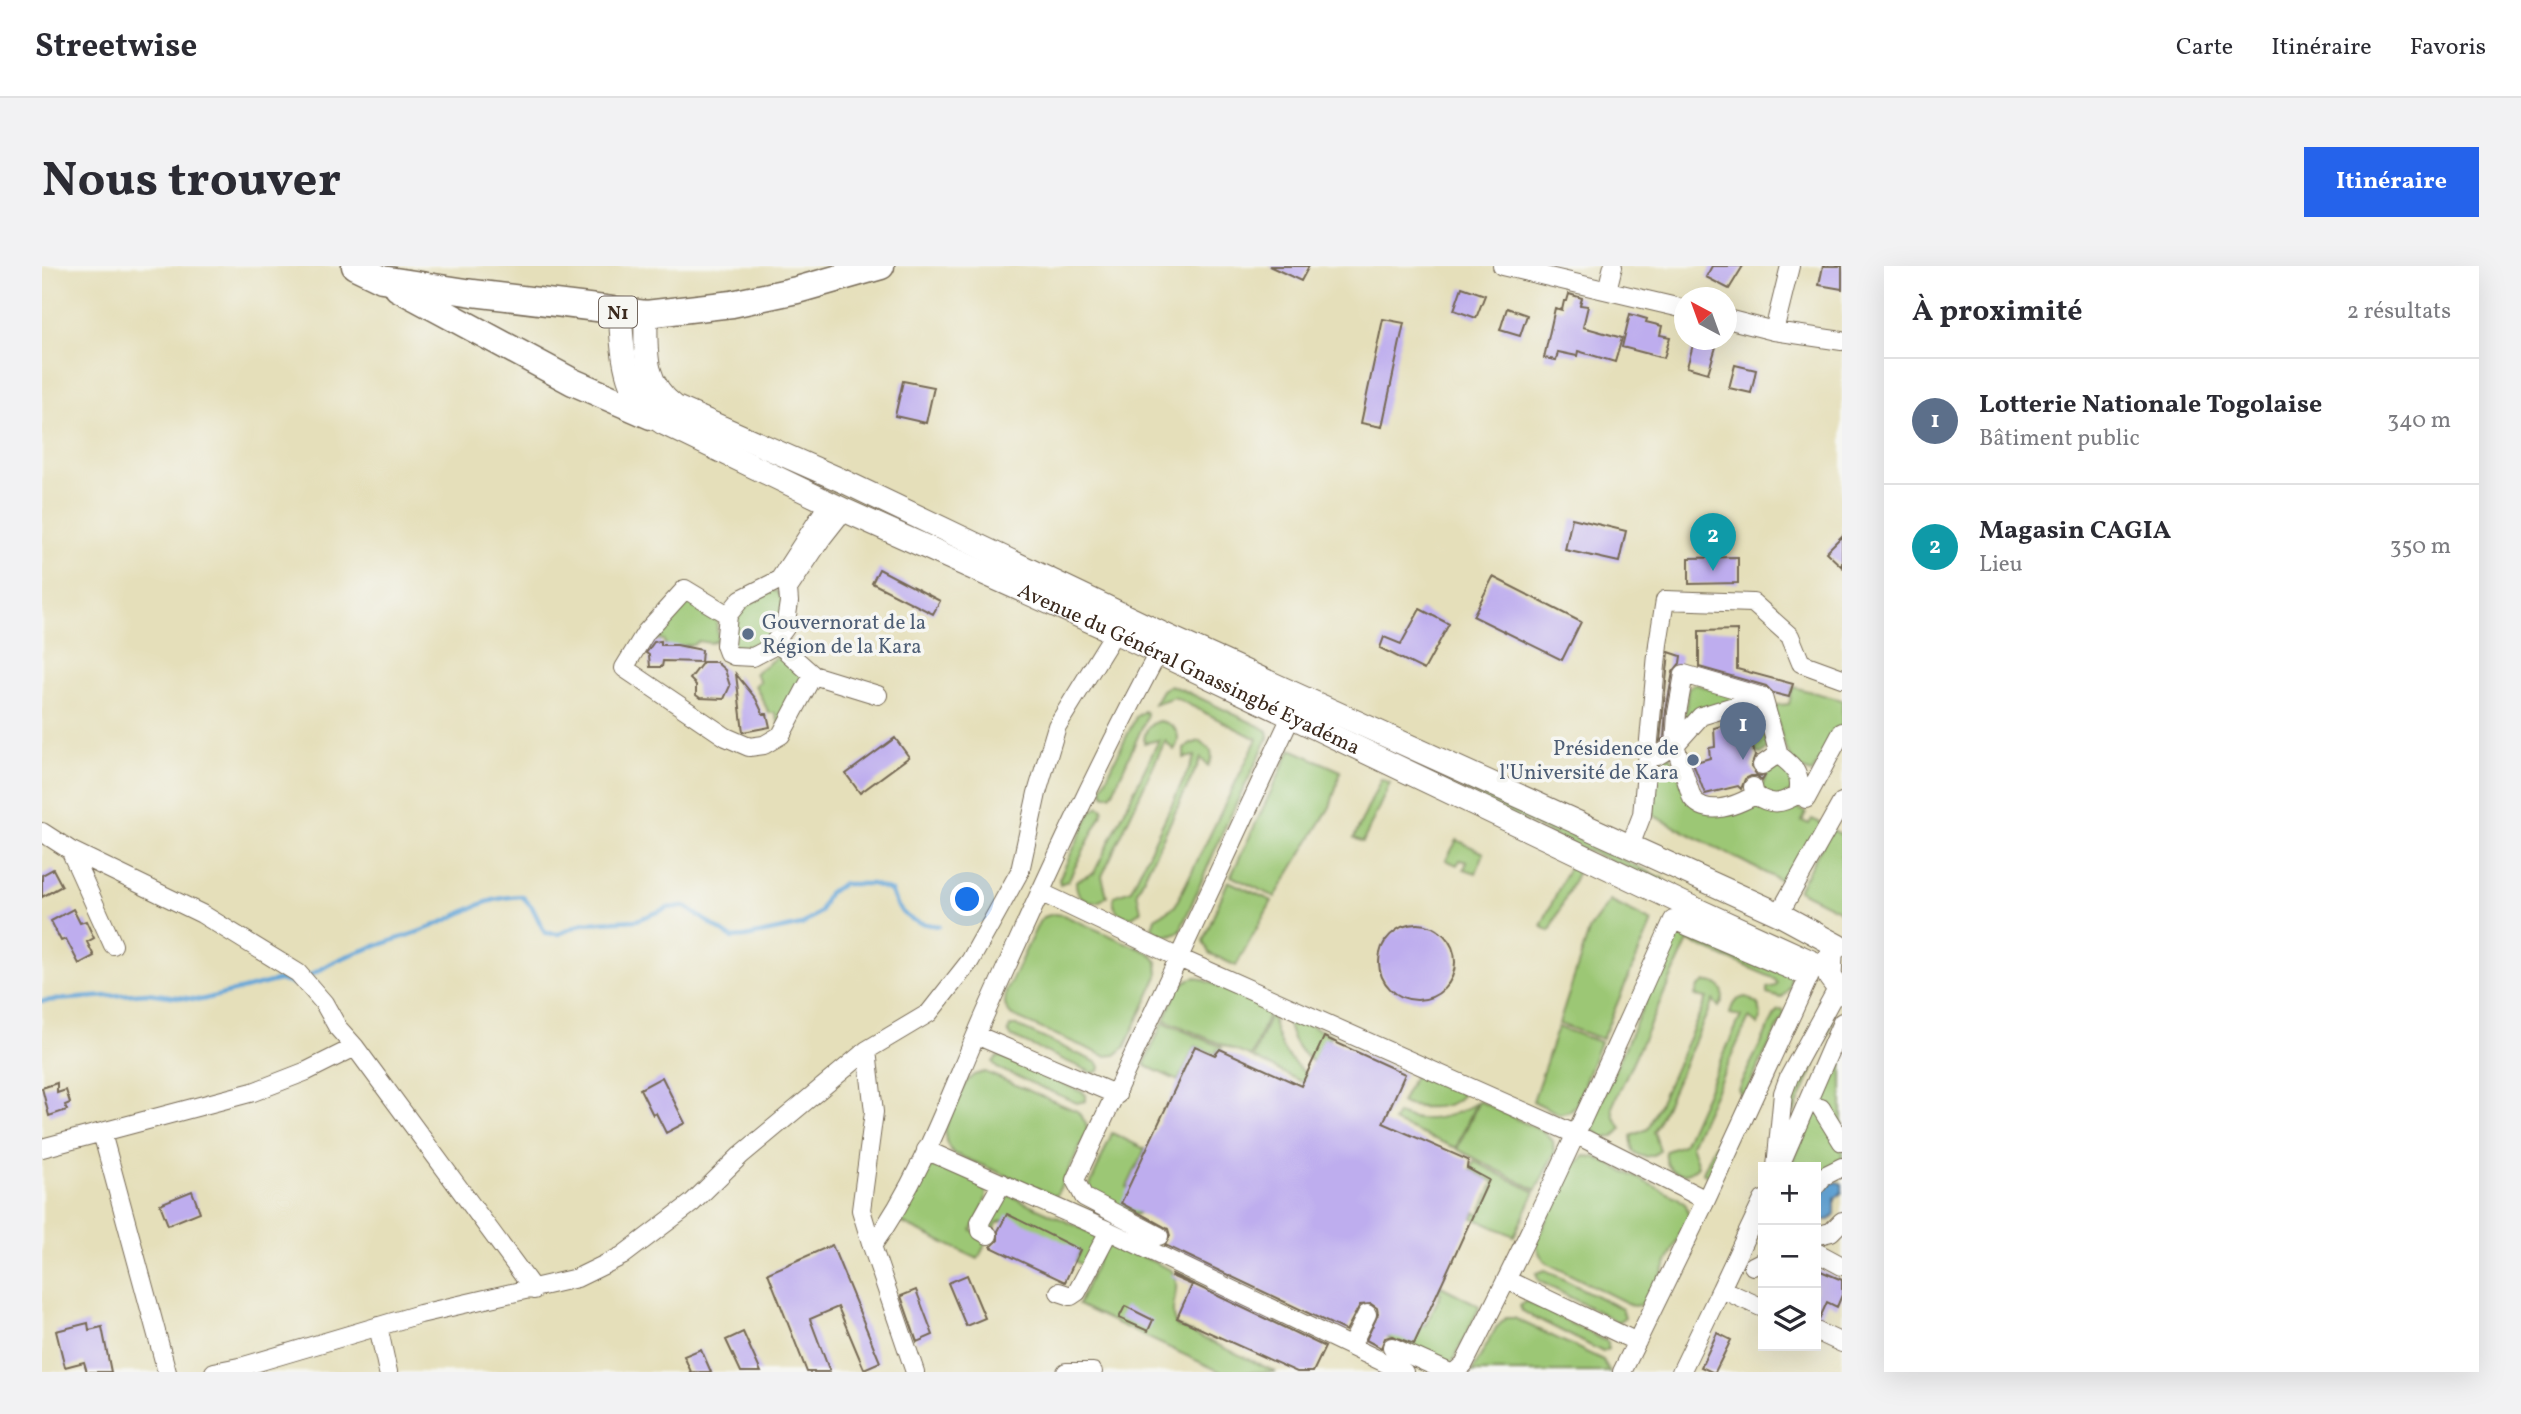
<!DOCTYPE html>
<html lang="fr">
<meta charset="utf-8">
<style>
:root{--surface:#fff;--page:#f2f2f3;--text:#2b2b33;--muted:#7c7c81;--line:#e1e1e2;--accent:#2563eb}
body{margin:0;font-family:Vollkorn,serif;background:var(--page);color:var(--text)}
.controls{position:absolute;right:21px;bottom:21px;display:grid;overflow:hidden;border-radius:0px;box-shadow:0 7px 28px #0002}
.controls button{width:63px;height:63px;display:grid;place-items:center;padding:0;border:0;border-bottom:2px solid var(--line);background:var(--surface);color:var(--text);font:35px sans-serif}
.compass{position:absolute;left:1632px;top:21px;width:63px;height:63px;border-radius:50%;background:var(--surface);box-shadow:0 7px 28px #0002;rotate:319deg}
.you{position:absolute;left:926px;top:634px;width:24px;height:24px;margin:-18px;border:5px solid #fff;border-radius:50%;background:#1a73e8;box-shadow:0 0 0 10px #1a73e833}
.badge{display:grid;place-items:center;width:46px;height:46px;border-radius:50%;background:var(--accent);color:#fff;font-size:23px;font-weight:700}
.pin{position:absolute;translate:-50% -58px;filter:drop-shadow(0 2px 4px #0008)}
.pin::after{content:'';position:absolute;top:37px;width:24px;height:21px;background:inherit;clip-path:polygon(0 0,100% 0,50% 100%)}
.list{margin:0;padding:0;list-style:none}
h2{display:flex;justify-content:space-between;align-items:center;height:91px;margin:0;padding:0 28px;font-size:30px}
h2 small{font-size:23px;font-weight:400;color:var(--muted)}
.list li{display:grid;grid-template-columns:46px 1fr auto;gap:21px;align-items:center;box-sizing:border-box;height:126px;padding:0 28px;border-top:2px solid var(--line)}
.list b{display:block;font-size:26px;white-space:nowrap}
.list p{margin:0;font-size:23px;white-space:nowrap;color:var(--muted)}
.list em{font-size:23px;font-style:normal;color:var(--muted)}
.icon{flex:none;width:38px;height:38px;fill:none;stroke:currentColor;stroke-width:2;stroke-linecap:round;stroke-linejoin:round}
.map{position:relative;flex:none;width:1800px;height:1106px;overflow:hidden;border-radius:0px}
header{display:flex;align-items:center;gap:42px;box-sizing:border-box;height:98px;padding:0 35px;background:var(--surface);border-bottom:2px solid var(--line)}
header strong{font-size:33px}
nav{display:flex;gap:38px;margin-inline-start:auto;font-size:24px}
.intro{display:flex;align-items:center;justify-content:space-between;box-sizing:border-box;height:168px;padding:0 42px}
h1{margin:0;font-size:49px}
.button{padding:18px 32px;border-radius:0px;background:var(--accent);color:#fff;font-size:24px;font-weight:700}
main{display:flex;gap:42px;padding:0 42px}
aside{flex:1;background:var(--surface);border-radius:0px;box-shadow:0 7px 28px #0002}
.map>svg:first-child{display:block}
</style>
<header>
<strong>Streetwise</strong>
<nav><a>Carte</a><a>Itinéraire</a><a>Favoris</a></nav>
</header>
<div class="intro"><h1>Nous trouver</h1><a class="button">Itinéraire</a></div>
<main>
<div class="map">
<svg width="1800" height="1106" viewBox="0 0 1800 1106">
<rect width="100%" height="100%" fill="#f6f6f2"/>
<filter id="ink" filterUnits="userSpaceOnUse"><feTurbulence type="fractalNoise" baseFrequency=".0143" numOctaves="2"/><feDisplacementMap in="SourceGraphic" scale="14" xChannelSelector="R" yChannelSelector="G"/><feConvolveMatrix kernelMatrix="1 2 1 2 8 2 1 2 1" color-interpolation-filters="sRGB"/></filter>
<filter id="wash" filterUnits="userSpaceOnUse"><feTurbulence type="fractalNoise" baseFrequency=".00686" numOctaves="4" result="noise"/><feDisplacementMap in="SourceGraphic" scale="28" xChannelSelector="R" yChannelSelector="G"/><feGaussianBlur stdDeviation="1.57" result="paint"/><feColorMatrix in="noise" values="0 0 0 0 0 0 0 0 0 0 0 0 0 0 0 0 0 1.4 0 .05"/><feComposite in="paint" operator="in"/></filter>
<g filter="url(#wash)">
<rect width="100%" height="100%" fill="#e5dfba"/>
<path fill="#9cc775" stroke="#6c784a" stroke-width="2" d="M725,325H735L742,337L736,364L705,389L689,378L692,349Z
M650,333L674,349L676,374L668,377L656,375L651,379L623,381L622,374L610,372L639,334Z
M736,390L760,409L763,420L740,464L733,447H727L713,419L718,415L713,407Z
M1652,418L1705,432L1642,459L1646,422Z
M1128,419L1141,424L1221,462L1226,465L1227,470L1182,563L1138,665C1127,671 1120,671 1110,662L1113,652L1133,640L1215,473L1132,431L1112,438L1120,424Z
M1751,421L1800,434V458L1770,507C1744,502 1738,464 1732,442L1735,439L1747,438Z
M1709,443L1716,445L1726,481L1719,488L1714,486L1703,444Z
M1102,445L1105,448L1102,457L1071,526L1068,529H1062L1060,521L1094,451Z
M1279,451L1620,612L1624,616L1623,618L1519,573Z
M1117,455C1134,457 1141,470 1132,484L1123,475L1060,610L1065,630C1051,643 1033,634 1034,615L1052,607L1117,474L1102,477C1102,466 1106,458 1117,455Z
M1158,475L1169,485L1170,491L1166,500L1159,492L1095,626L1099,645L1090,651C1077,651 1070,643 1072,630L1089,624L1153,490L1142,492V483L1149,478Z
M1249,483L1299,505L1288,541L1233,631L1189,610Z
M1628,489L1647,535L1752,541L1764,546L1760,555L1767,558L1770,553L1781,558L1748,616L1735,613L1610,549L1615,507L1623,506V496H1617Z
M1735,497L1744,501L1752,524L1735,534L1718,523L1729,502Z
M1339,513L1348,517L1321,576L1312,572Z
M1057,540L1061,543L1060,548L1026,615L1018,618L1017,613L1049,546Z
M1789,563L1800,569V646L1756,624Z
M1415,574L1442,587L1434,607L1422,603L1425,596L1418,594L1415,599L1404,594Z
M1527,601L1536,605L1508,665L1499,660Z
M1186,615L1230,635L1194,700L1167,687L1161,675Z
M1568,635L1610,656L1560,773L1517,758L1548,662Z
M1012,648L1021,649L1108,687L1115,695L1116,710L1083,781L1073,789L1063,790L970,750C962,742 962,737 964,726L997,656L1001,651Z
M1636,662L1747,707C1750,718 1748,724 1739,732L1725,728V722L1734,720L1735,716L1731,712L1646,675L1570,841L1572,851L1580,862L1572,871L1560,872L1548,860Z
M1154,711L1229,741L1209,791L1123,754C1130,737 1134,715 1154,711Z
M1664,716C1679,715 1686,728 1677,741L1671,734L1612,866L1618,884C1610,892 1600,893 1591,885L1589,870L1606,863L1665,732L1653,730L1656,721Z
M1705,731L1717,739L1719,749L1716,759L1707,752L1649,878L1656,900C1641,915 1621,906 1624,885L1641,879L1699,750L1688,748C1690,737 1694,732 1705,731Z
M1740,744L1743,747L1704,826L1699,828L1696,823L1735,745Z
M1229,746C1234,774 1243,795 1269,810L1267,815L1262,813L1260,816L1211,792Z
M1244,749L1289,769L1275,798C1256,788 1247,769 1244,749Z
M1786,755L1791,756L1752,847L1745,843L1757,806Z
M1121,756L1180,781L1179,785L1175,784L1173,789L1153,780L1136,815L1102,799Z
M968,760H975L1056,797L1058,801L1057,805L1051,807L970,771L966,766Z
M1516,761L1558,776L1534,839L1528,845L1517,848L1491,835Z
M1800,790V894L1774,913V901H1748Z
M955,791H961L1040,826L1044,829V835L1035,837L955,802L951,796Z
M943,806L1035,845L1044,857L1045,867L1014,930L913,888C889,870 916,835 925,815L932,809Z
M1373,808L1421,828C1409,845 1377,843 1359,837Z
M1437,835L1502,866L1511,875L1512,888L1494,924L1415,883Z
M1434,837L1414,882L1351,856L1355,848C1383,859 1409,852 1434,837Z
M1696,837L1698,841L1669,909H1664L1661,906L1691,838Z
M1070,867L1103,883L1085,921L1107,932L1098,946L1093,949L1046,924Z
M1543,890L1553,891L1636,932L1644,939L1647,950L1608,1032L1598,1039L1591,1040L1507,998C1499,993 1495,984 1494,975L1531,900Z
M1432,895L1493,926L1472,970L1431,952L1433,946L1438,948L1452,916L1429,904Z
M902,899L941,916C950,932 937,949 930,964L946,973L936,993L856,955L882,907L887,902Z
M961,929H967L1054,969L1055,973L1041,1000L1033,995L1038,985L967,952L955,957L952,964L942,960Z
M1071,977L1129,1004C1143,1021 1123,1043 1135,1060L1234,1106H1179L1036,1039L1061,983Z
M1503,1004L1580,1043L1583,1051L1576,1056L1497,1015L1494,1007Z
M1399,1020L1438,1040L1411,1095L1406,1099L1347,1073L1346,1070L1377,1057L1384,1059L1399,1027L1396,1025Z
M1484,1035L1566,1076V1083L1561,1086L1480,1045L1478,1040Z
M1464,1052H1472L1561,1094L1568,1106H1430L1454,1062Z"/>
<path fill="#64a6d8" stroke="#50687b" stroke-width="2" fill-rule="evenodd" d="M1378,664C1450,687 1367,766 1344,707C1334,683 1356,666 1378,664ZM1375,675L1389,681L1396,694L1392,709L1380,718L1364,717L1353,707L1352,692L1360,679Z
M1355 697a17 17 0 1 1 34 0a17 17 0 1 1-34 0Z
M1795,916L1800,918V926L1793,933V948L1787,954H1780L1775,947C1786,932 1775,919 1795,916Z"/>
<g fill="none" stroke-linecap="round" stroke-linejoin="round">
<path stroke="#64a6d8" stroke-width="4.5" d="M264,711C276,706 286,698 298,693C327,681 359,673 389,661C425,647 438,632 480,630L490,641L503,667L517,668L542,657L595,654L626,642L642,640L690,672L703,671L760,659L778,646L786,627L801,618H830L849,625C858,652 870,657 897,660
M0,735L105,727L159,734L237,714L251,718L257,715"/>
</g>
<g id="blocks">
<path fill="#beadee" d="M1227,0H1267L1259,15Z
M1670,0H1701L1687,23L1664,11Z
M1781,0H1800V23L1777,19Z
M1420,21L1443,29L1434,52L1412,44Z
M1527,28L1540,32L1538,39L1546,40L1541,61L1580,72L1573,96L1536,85L1535,90L1516,86L1514,94L1502,92L1513,42L1520,44L1522,35H1525Z
M1465,42L1485,49L1478,70L1458,64Z
M1588,48L1605,53L1604,56L1620,60L1618,69L1628,71L1622,92L1580,81Z
M1341,53L1362,57L1340,161L1319,157Z
M1652,75L1674,81L1666,107L1645,101Z
M1693,99L1714,104L1709,127L1687,122Z
M861,115L892,121L884,157L853,150Z
M1530,252L1584,265L1577,296L1523,284Z
M1800,270V301L1784,286Z
M1696,291V317L1647,318V292Z
M837,303L898,335L891,348L830,317Z
M1451,311L1539,356L1520,394L1431,350Z
M1378,343L1407,358L1382,404L1338,382L1342,371L1359,378Z
M1695,364V403L1751,418L1747,431L1731,427L1724,420L1657,401V365Z
M619,375V379H635L660,384L659,396L621,395L620,401H608L607,389L604,387L612,376Z
M1627,386L1639,390L1638,397L1631,406L1624,445L1622,472L1618,475Z
M661,396H674L683,404L688,420L682,433L658,432L654,429V419L648,413Z
M694,408L714,433L721,448H725L728,461L701,466Z
M1705,453L1713,490L1709,501L1715,509L1723,510L1720,515L1715,510H1709L1703,513L1699,523L1696,520L1663,528L1651,497L1668,492L1667,482L1673,481L1672,462Z
M853,472L867,491L818,527L804,508Z
M11,603L20,620L0,631V609Z
M31,643L38,657L44,655L52,672L45,676L52,690L37,698L24,673L19,675L9,655Z
M1337 696a38 38 0 1 1 76 0a38 38 0 1 1-76 0Z
M1282,771L1363,808L1341,857L1426,894L1425,902L1447,914L1372,1078L1350,1070L1343,1072L1339,1082L1324,1074L1336,1048L1335,1042L1329,1038L1318,1039L1304,1065L1123,979L1128,970L1126,963L1079,937L1153,780L1173,789L1178,783L1259,820Z
M620,811L643,857L624,867L614,847L611,849L598,823Z
M15,817V827L24,824L28,837L23,839L25,844L7,850L0,822Z
M150,925L158,946L126,959L118,938Z
M965,948L1038,984L1023,1016L949,981L956,974V965Z
M790,979L838,1096L822,1103L796,1041L768,1053L788,1106H765L726,1007Z
M1774,1003L1800,1014V1029L1795,1041L1785,1036L1777,1054H1774Z
M1130,1008L1283,1081L1271,1106H1255L1135,1052L1150,1019L1129,1010Z
M925,1009L943,1052L924,1060L906,1017Z
M874,1024L891,1069L875,1076L859,1030Z
M1083,1040L1111,1054L1106,1065L1077,1052Z
M46,1057L47,1064L60,1061L69,1106H45L42,1096L23,1101L14,1065Z
M701,1066L719,1106H699L684,1074Z
M1675,1067L1689,1074L1673,1106H1670L1659,1101Z
M659,1083L669,1106H649L642,1090Z"/>
</g>
</g>
<g filter="url(#ink)">
<use href="#blocks" fill-opacity="0" stroke="#766955" stroke-width="2"/>
<g fill="none" stroke-linecap="round" stroke-linejoin="round">
<defs>
<path id="minor" d="M1460,0L1643,43
M1565,24L1571,0
M1685,53L1732,65L1800,75
M1732,65L1748,0
M737,314L787,237
M746,323V315L737,314L699,333L686,349L683,379L686,387L692,390L711,391L728,382L743,362L747,336L746,323L780,272L802,244
M686,349L643,323L604,366L582,402L684,471L707,481L722,479L739,469L771,409L733,375
M771,409L836,429
M1606,488L1615,490L1633,479L1659,450L1721,431
M1711,521L1713,529C1729,540 1740,538 1756,528C1760,508 1753,501 1737,489L1730,492L1720,499
M1713,529C1695,539 1666,552 1650,532L1633,479L1635,447L1642,408L1721,431L1737,489
M1764,533L1800,466
M0,566L28,584L160,648L256,707L282,737L296,762L313,781L492,1024
M1588,580L1600,549L1616,378L1623,334L1711,337L1748,370L1759,397L1800,412
M28,584L71,679
M998,626L1137,692L1535,869L1664,934
M1737,648L1800,536
M934,769L1075,829
M825,784L832,846L819,944L830,980
M1779,842L1800,876
M60,867L125,1106
M0,882L211,826L265,805L313,781
M884,884L1067,965L1362,1106
M1740,895L1800,756
M1734,901L1741,827L1747,811L1795,723
M1774,920L1782,910L1800,901
M1721,934L1679,1023L1721,1042
M1774,967L1777,969L1789,966L1800,955
M946,969L939,965L938,956L960,917
M1117,970L1042,931L1033,914L1254,440
M1774,986L1800,1000
M1711,1000L1721,995
M1465,1014L1595,1076
M1017,1026L1029,1030L1035,1026L1067,965
M336,1060L346,1106
M1774,1065L1800,1077
M1309,1080L1325,1048
M1350,1081L1406,1106
M172,1106L202,1100L378,1048L535,1012L580,990L650,937L699,889L825,784L887,747L928,695L978,605L995,527L1015,460L1073,366
M873,1106L830,980C881,910 909,825 944,746C1000,621 1057,496 1122,376
M1024,1106H1051
M1413,1106L1422,1098C1497,952 1564,803 1631,654L1767,712
M1580,1106L1664,934L1770,704
M1639,1106L1679,1023"/>
<g id="major">
<path id="s1" d="M578,46C581,88 581,132 621,157L802,244L1073,366L1640,637L1787,704"/>
<path d="M604,48C604,86 600,116 633,141L801,215L1125,370L1737,648L1796,680"/>
<path d="M1789,690L1788,711L1800,727"/>
</g>
<path id="highway" d="M313,0L340,13L431,27L604,48L690,38L755,24L839,0
M356,22L531,116L609,150"/>
</defs>
<use href="#minor" stroke="#766955" stroke-width="20"/>
<use href="#major" stroke="#766955" stroke-width="25"/>
<use href="#highway" stroke="#766955" stroke-width="29"/>
<use href="#minor" stroke="#fff" stroke-width="18"/>
<use href="#major" stroke="#fff" stroke-width="23"/>
<use href="#highway" stroke="#fff" stroke-width="26"/>
</g>
</g>
<g fill="#5c6f8a" stroke="#f6f6f2" stroke-width="2.5">
<circle cx="706" cy="368" r="7"/>
<circle cx="1651" cy="494" r="7"/>
</g>
<g text-anchor="middle" stroke-width="7" stroke-linejoin="round" paint-order="stroke">
<rect fill="#f6f6f2" stroke="#73675e" stroke-width="2" x="557" y="30.5" width="38" height="31" rx="5"/>
<g font-size="19" font-weight="bold" fill="#3b2a1e">
<text x="576" y="53">N1</text>
</g>
<g font-size="21" fill="#4e5e75" stroke="#f6f6f2" text-anchor="start">
<text x="720" y="363">Gouvernorat de la<tspan x="720" dy="24">Région de la Kara</tspan></text>
<text x="1637" y="489" text-anchor="end">Présidence de<tspan x="1637" dy="24">l'Université de Kara</tspan></text>
</g>
<g font-size="21" fill="#3b2a1e" stroke="#f6f6f2">
<text dy="7" stroke="none"><textPath href="#s1" startOffset="705">Avenue du Général Gnassingbé Eyadéma</textPath></text>
</g>
</g>
</svg>
<div class="controls">
<button>+</button>
<button>−</button>
<button><svg class="icon" aria-label="layers" viewBox="0 0 24 24"><path d="M12 4l9 5-9 5-9-5zM3 14l9 5 9-5"/></svg></button>
</div>
<svg class="compass" viewBox="-18 -18 36 36"><path d="M0-13l5 13h-10z" fill="#e53935"/><path d="M0 13l5-13h-10z" fill="#7c7c81"/></svg>
<div class="you"></div>
<div class="pin badge" style="left:1701px;top:494px;background:#5c6f8a">1</div>
<div class="pin badge" style="left:1671px;top:305px;background:#0f9aa8">2</div>
</div>
<aside>
<h2>À proximité<small>2 résultats</small></h2>
<ul class="list">
<li><span class="badge" style="background:#5c6f8a">1</span><div><b>Lotterie Nationale Togolaise</b><p>Bâtiment public</p></div><em>340 m</em></li>
<li><span class="badge" style="background:#0f9aa8">2</span><div><b>Magasin CAGIA</b><p>Lieu</p></div><em>350 m</em></li>
</ul>
</aside>
</main>
